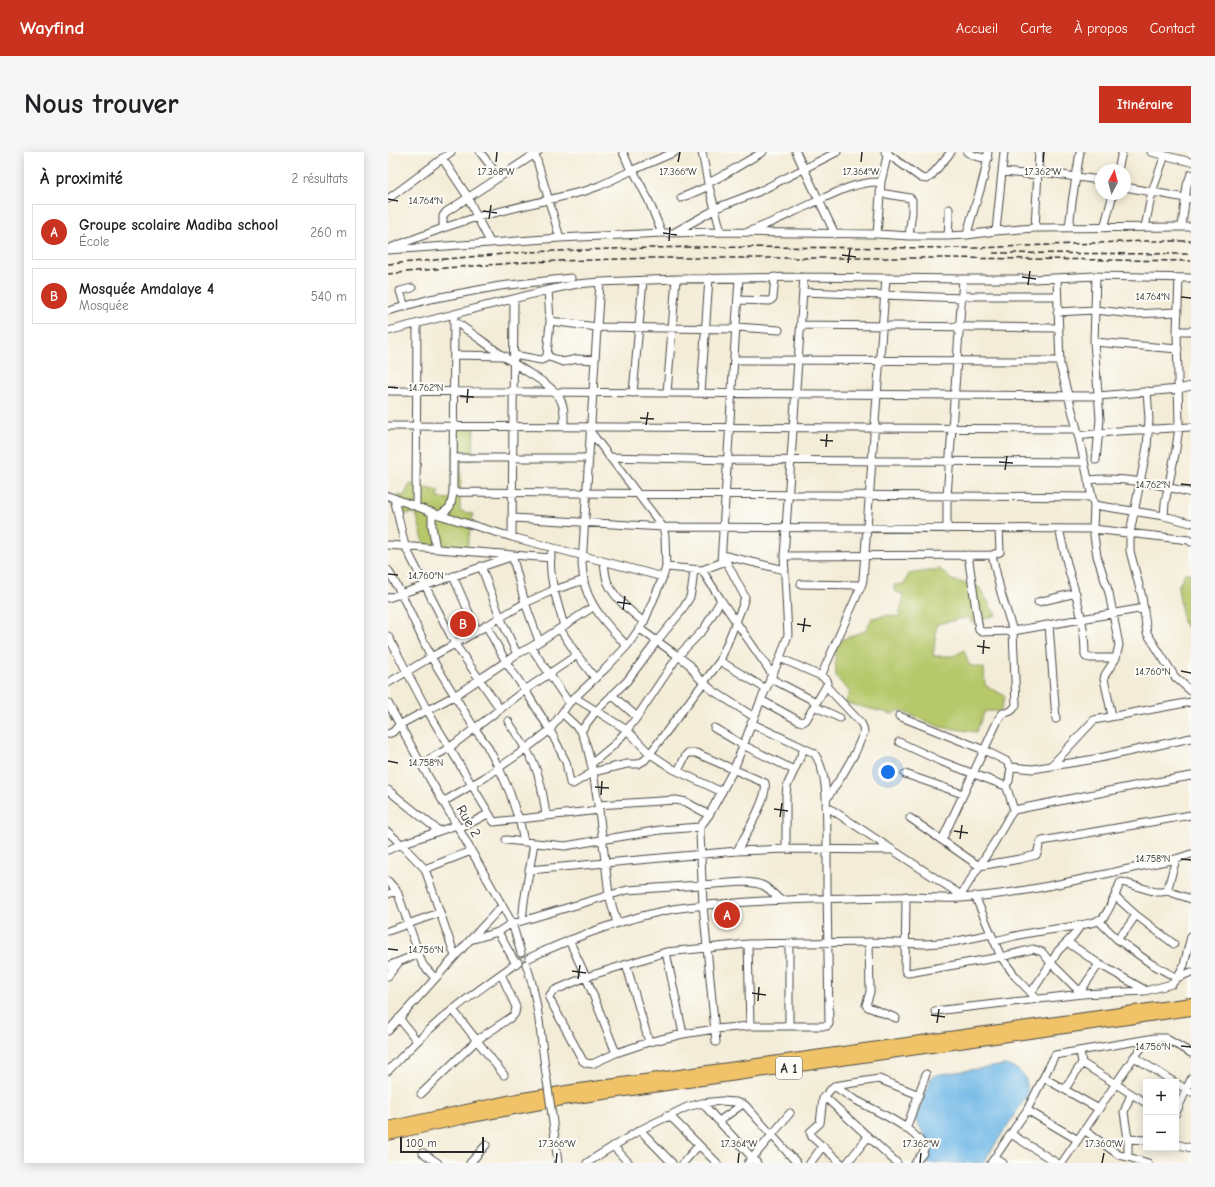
<!DOCTYPE html>
<html lang="fr">
<meta charset="utf-8">
<style>
:root{--surface:#fff;--page:#f6f6f6;--text:#202124;--muted:#757577;--line:#e0e0e0;--accent:#c8321e}
body{margin:0;font-family:"Comic Neue",sans-serif;background:var(--page);color:var(--text)}
.controls{position:absolute;right:12px;bottom:12px;display:grid;overflow:hidden;border-radius:0px;box-shadow:0 2px 10px #0003}
.controls button{width:36px;height:36px;display:grid;place-items:center;padding:0;border:0;border-bottom:1px solid var(--line);background:var(--surface);color:var(--text);font:20px sans-serif}
.compass{position:absolute;left:707px;top:12px;width:36px;height:36px;border-radius:50%;background:var(--surface);box-shadow:0 2px 10px #0003;rotate:7deg}
.scale{position:absolute;left:12px;bottom:10px;width:84px;box-sizing:border-box;padding-left:4px;border:2px solid #2b2b2b;border-top:0;font-size:11px;line-height:14px;white-space:nowrap;color:#2b2b2b;-webkit-text-stroke:3px #fdfcf7;paint-order:stroke}
.you{position:absolute;left:500px;top:620px;width:14px;height:14px;margin:-10px;border:3px solid #fff;border-radius:50%;background:#1a73e8;box-shadow:0 0 0 6px #1a73e833}
.badge{display:grid;place-items:center;width:26px;height:26px;border-radius:50%;background:var(--accent);color:#fff;font-size:13px;font-weight:700}
.pin{position:absolute;translate:-50% -50%;border:2px solid #fff;box-shadow:0 1px 4px #0006}
.list{margin:0;padding:0;list-style:none}
h2{display:flex;justify-content:space-between;align-items:center;height:52px;margin:0;padding:0 16px;font-size:17px}
h2 small{font-size:13px;font-weight:400;color:var(--muted)}
.list li{display:grid;grid-template-columns:26px 1fr auto;gap:12px;align-items:center;box-sizing:border-box;height:56px;margin:0 8px 8px;padding:0 8px;border:1px solid var(--line);border-radius:0px}
.list b{display:block;font-size:15px;white-space:nowrap}
.list p{margin:0;font-size:13px;white-space:nowrap;color:var(--muted)}
.list em{font-size:13px;font-style:normal;color:var(--muted)}
.map{position:relative;flex:none;width:803px;height:1011px;overflow:hidden;border-radius:0px}
header{display:flex;align-items:center;gap:24px;box-sizing:border-box;height:56px;padding:0 20px;background:var(--accent);color:#fff}
header strong{font-size:19px}
nav{display:flex;gap:22px;margin-inline-start:auto;font-size:14px}
.intro{display:flex;align-items:center;justify-content:space-between;box-sizing:border-box;height:96px;padding:0 24px}
h1{margin:0;font-size:28px}
.button{padding:10px 18px;border-radius:0px;background:var(--accent);color:#fff;font-size:14px;font-weight:700}
main{display:flex;gap:24px;padding:0 24px}
aside{flex:1;background:var(--surface);border-radius:0px;box-shadow:0 2px 10px #0003}
.map>svg:first-child{display:block}
</style>
<header>
<strong>Wayfind</strong>
<nav><a>Accueil</a><a>Carte</a><a>À propos</a><a>Contact</a></nav>
</header>
<div class="intro"><h1>Nous trouver</h1><a class="button">Itinéraire</a></div>
<main>
<aside>
<h2>À proximité<small>2 résultats</small></h2>
<ul class="list">
<li><span class="badge">A</span><div><b>Groupe scolaire Madiba school</b><p>École</p></div><em>260 m</em></li>
<li><span class="badge">B</span><div><b>Mosquée Amdalaye 4</b><p>Mosquée</p></div><em>540 m</em></li>
</ul>
</aside>
<div class="map">
<svg width="803" height="1011" viewBox="0 0 803 1011">
<rect width="100%" height="100%" fill="#fdfcf7"/>
<filter id="ink" filterUnits="userSpaceOnUse"><feTurbulence type="fractalNoise" baseFrequency=".025" numOctaves="2"/><feDisplacementMap in="SourceGraphic" scale="8" xChannelSelector="R" yChannelSelector="G"/><feConvolveMatrix kernelMatrix="1 2 1 2 8 2 1 2 1" color-interpolation-filters="sRGB"/></filter>
<filter id="wash" filterUnits="userSpaceOnUse"><feTurbulence type="fractalNoise" baseFrequency=".012" numOctaves="4" result="noise"/><feDisplacementMap in="SourceGraphic" scale="16" xChannelSelector="R" yChannelSelector="G"/><feGaussianBlur stdDeviation="0.9" result="paint"/><feColorMatrix in="noise" values="0 0 0 0 0 0 0 0 0 0 0 0 0 0 0 0 0 1.4 0 .05"/><feComposite in="paint" operator="in"/></filter>
<g filter="url(#wash)">
<rect width="100%" height="100%" fill="#f3ecd7"/>
<path fill="#b6c86b" stroke="#707a4b" d="M65,273L86,274L85,308L73,309L72,359L85,362L79,396L36,392L28,361L14,362L10,343L16,344L22,332L51,339L50,346L64,347Z
M552,417L564,428L591,435L608,463L583,471L581,465L549,472L545,504H566L576,498L581,513L596,516L597,533L617,544L613,559H597L588,580L552,575L511,558L505,562L457,551L462,540L448,525L447,503L450,489L477,479L484,466L501,463L511,465L516,443L506,439V433L516,432L521,422Z
M797,421H803V481L795,470L790,435Z"/>
<path fill="#6eb7e6" stroke="#4c7188" d="M617,913C635,918 639,924 640,942L595,1011H535C537,1008 541,1004 542,1001C545,993 532,976 528,969V966L543,926L547,923Z"/>
</g>
<g filter="url(#ink)">
<g fill="none" stroke-linecap="round" stroke-linejoin="round">
<defs>
<path id="minor" d="M92,0L111,25
M235,0L243,19
M314,0L320,31L333,80
M408,0L447,82
M497,0L533,26L539,27L543,24L563,0
M579,0L587,4L600,7
M763,0L803,10
M147,2L172,86
M54,6L80,45L89,65L102,90
M245,18L260,47L274,81
M730,18L734,0
M649,19L688,25L713,28
M614,20L649,23
M320,31C340,22 356,10 375,0
M737,35L803,47
M492,41L522,46L524,48V60L521,84
M293,46L321,34
M0,47L63,0
M328,56L370,40L449,0
M794,74L799,33L803,22
M757,75L764,40L777,3
M55,76V64L58,60L150,0
M647,76L651,0
M681,76L684,50L692,0
M716,76L725,42
M362,79C382,72 401,62 421,53C443,43 467,29 493,30
M608,79L616,0
M287,80L328,57
M489,82L493,30L500,0
M579,83C585,54 598,29 600,0
M560,84L561,66V57
M2,96L55,76L89,65L197,39L211,34L245,18L287,0
M0,98L172,86L274,81L333,80L489,82L521,84H560L579,83L608,79L647,76L803,75
M708,124L706,190L712,267L708,308
M669,126L672,213L689,277L704,345L706,353L705,377L709,404L721,441L731,493L728,506L717,523L716,527L724,564
M212,130L194,412C195,419 195,427 197,434C204,458 222,476 239,494
M415,140L574,146
M574,144H669
M350,148L382,149L385,146L387,125
M17,155L12,139L24,136
M0,159L42,147L112,134L183,126
M669,160L707,158L745,162L790,160
M66,169C87,183 106,198 127,212C141,222 161,231 171,245C177,254 176,264 176,275
M162,169L209,175L348,177
M413,173L670,176
M348,175L391,178
M0,179L160,138L189,132L212,130L288,127L416,125L575,127H645L708,124L803,126
M789,179H803
M706,190L790,197
M66,203L117,204
M126,203L153,208L156,207L159,204L175,210L189,207L207,208
M159,204L162,169L160,138
M346,208L671,209
M0,239L710,244L791,237L803,234
M759,239L761,267L759,295L742,381V399L754,445L759,481L787,525L803,539
M245,241L255,128
M279,241L288,127
M313,241L321,126
M0,274L689,277
M690,284L730,279L803,275
M221,305L340,308L696,310
M65,306H200
M700,328C734,324 770,332 803,341
M65,340L704,345
M0,344L51,363L124,385L275,425
M6,346L17,394L67,492L112,557
M706,353L776,364L803,371
M28,354L29,172
M44,360V374L48,397
M51,363C64,356 63,354 65,340L66,162
M776,364L777,351L788,297L791,275L789,179L791,126
M125,366L275,375L705,377L801,388L803,390
M559,377V344L575,127
M671,377C675,393 678,410 683,426C691,451 697,476 697,503L698,505L702,506H728
M124,385L126,147
M0,393L163,406
M163,402C160,426 170,451 176,474
M124,403L137,451L151,489
M334,403L397,418
M580,403L591,478L594,480L625,479L756,456
M396,404L604,403L612,400L611,377
M216,410C217,417 217,424 220,431C227,447 243,460 256,470
M333,411L351,126
M93,414L112,465L129,502
M0,418L13,441L43,505L87,577L98,592L111,616L122,641L128,660L131,666L136,690
M314,418L333,448L384,522
M65,424L89,479
M413,432L471,433L474,432L475,427L498,126
M0,446L123,405
M650,450L688,441
M98,473L118,510L137,538L162,578L178,610L182,631L185,632L205,620L239,612H250L257,608L332,509L354,455L357,445L338,409L314,418L278,415
M661,473L668,567
M172,477L189,503L207,526
M252,477L290,504L302,513L309,524L324,538L366,565
M0,484L39,558L106,670L211,658
M143,495L181,551
M332,509L378,537
M433,524L474,432
M382,526L428,550
M0,531L43,505L67,492L137,451L166,438L196,428
M224,543L249,565
M186,545L239,578L261,601L285,617L334,640
M373,548L411,569L415,570L418,568L440,531L439,528L433,524L392,506
M0,551L33,612L71,677L124,771L133,801
M426,554L452,566
M174,561L193,579L199,595L205,620L211,658L221,743L229,771
M511,564L596,598L618,609L623,615L621,629L618,633
M120,569C129,583 139,597 146,612C153,628 156,647 158,664
M363,571L426,601C441,622 438,658 439,682C439,699 439,717 439,734C440,780 440,826 441,872L439,874H362L327,877L295,882L261,890L228,901L204,912L198,911L195,909L161,846L162,843L165,839L198,825L278,800L360,792L481,790L537,792L565,790L603,782
M326,576L355,593L406,618
M193,579L208,559L239,529L269,489L293,460L302,445L304,435L306,418
M0,582L5,580L11,573L68,543L129,502L143,495L205,455
M511,590L552,609L615,633H618
M33,612L61,596L137,538L189,503
M203,612L226,593L239,578L249,565L290,504L316,477L333,448
M664,613L706,568L803,550
M623,615L645,617L707,607L803,586
M290,619L298,603L300,601H308L377,631C381,644 356,686 349,699
M517,622L575,642
M618,633L626,658
M0,638L51,679
M438,648L455,622L467,601L476,580L475,575L473,571L438,534
M55,650L96,626L138,597L162,578L181,551L218,516L239,494L256,470L275,425L278,415L277,384L275,375L202,279
M210,653L288,648L298,650L321,663
M438,654L573,743
M522,666L591,714L632,707L648,703C652,699 649,692 654,689L803,663
M71,677L100,662
M0,680L13,692L37,717L67,804
M118,688L177,694L272,678L312,675
M554,688L611,566L615,561C621,561 625,559 628,553L625,479L613,441L604,403
M398,697V643L399,634L416,597
M0,698L13,692L69,673
M37,717L83,699
M141,718L349,699L398,697L505,698
M0,729L9,739L34,811L36,814L47,826
M779,739L788,707
M0,742L9,739
M518,744L517,818L518,820L520,821L613,805L645,797L654,800L663,811L694,842
M587,744L613,805L627,824L649,847
M727,744L748,763L786,792
M571,746L606,691L621,665L626,658L751,633L803,624
M710,768L729,787L762,811L789,826
M134,769L136,750L146,691
M0,779L51,761
M110,780L124,771L134,769L239,738L356,730C376,731 378,734 392,748
M729,787L739,776L748,763
M82,788L110,780L128,812
M181,788L198,825L228,901
M606,789C616,787 626,784 636,782C649,779 707,773 714,767C720,761 729,739 732,731L734,730L768,740H773L779,739L803,747
M481,790L482,840L478,853L480,855L508,866
M679,790L711,812L757,838
M401,791V873
M360,792L362,874
M278,800L295,882
M141,806C188,784 233,767 285,757C310,753 335,752 361,750C408,747 456,746 503,745C526,744 550,747 573,746C646,741 717,721 788,707L803,702
M138,812C151,846 153,892 159,929
M238,812L261,890
M0,814L30,802
M0,824L11,810
M789,826L803,820
M692,840L711,812
M643,841L663,811L670,799L685,784L693,773
M65,858L116,923
M547,859L694,842L757,839L784,832L789,826L796,813L803,784
M11,866L29,889
M0,879L82,788L114,754
M328,890L315,753L312,681V675L321,663L346,617L373,548L392,506L400,483L396,404L416,125
M746,905L786,930
M694,911L758,951
M0,919C16,902 33,885 51,869C76,848 103,829 130,810
M656,926L711,957
M788,931L803,940
M446,934C452,938 458,942 464,946C481,956 532,977 536,997L535,1001L527,1011
M677,937L694,911L692,899
M33,942L89,888L125,864L127,861L128,855L113,822
M436,944L509,1011
M314,951L369,1011
M639,958L690,988
M788,961L803,927
M164,963L170,1011
M278,964L285,967L329,1011
M331,969L355,952
M518,977L538,922
M252,978L284,1011
M696,978L731,1003L740,1005L760,1011
M623,982L669,1011
M740,987L758,988
M788,992L803,996
M225,994L241,1011
M35,1001L50,1011
M740,1005V987L736,960L743,942
M607,1006L615,1011
M82,1011L98,993
M199,1011L211,1003L252,978L299,955L314,951L333,949L348,950L357,953L409,1011
M295,1011L311,993
M360,1011L384,983L402,961
M422,1011L435,994
M453,1011L424,985L422,980L432,971L435,946L446,934L491,927L531,943
M459,1011L480,985
M603,1011L639,958L667,903L761,887
M674,1011L746,905L761,887L767,886H777L803,901"/>
<path id="highway" d="M0,975L129,947L185,938L803,851
M0,983L73,967L174,948L803,858"/>
</defs>
<use href="#minor" stroke="#494845" stroke-width="9"/>
<use href="#highway" stroke="#494845" stroke-width="12"/>
<use href="#minor" stroke="#fff" stroke-width="7"/>
<use href="#highway" stroke="#f1c369" stroke-width="10"/>
<path stroke="#2b2b2b" stroke-width="1.5" stroke-dasharray="6 3" stroke-linecap="butt" d="M605,101L803,102
M0,112L139,100L224,97L303,95L588,96L757,89H803
M0,122L57,116L141,110L262,106H562L803,109"/>
<defs>
<path id="minor-bridge" d="M159,929L164,963"/>
</defs>
<use href="#minor-bridge" stroke="#494845" stroke-width="9" stroke-linecap="butt"/>
<use href="#minor-bridge" stroke="#fff" stroke-width="7"/>
</g>
</g>
<path fill="none" stroke="#2b2b2b" stroke-width="1.5" d="M108,10L109,0M290,10L292,0M473,10L474,0M655,10L656,0M0,47L10,49M95,59L109,61M101,67L103,53M275,81L289,83M281,89L282,75M454,103L468,105M460,111L462,97M634,125L648,127M640,133L642,119M793,145L803,146M0,235L10,236M72,244L86,245M79,251L80,237M252,266L266,267M258,273L260,260M432,288L445,289M438,295L439,282M611,310L625,311M617,318L619,304M793,332L803,333M0,422L10,423M229,450L243,452M235,458L237,444M409,472L423,474M415,480L417,466M589,494L602,496M595,502L596,488M793,519L803,521M0,609L10,611M207,635L221,636M213,643L214,629M386,657L400,659M392,665L394,651M566,679L580,681M572,687L574,673M793,707L803,708M0,797L10,798M184,819L198,821M190,827L192,813M364,841L378,843M370,849L371,835M543,863L557,865M549,871L551,857M793,894L803,895M168,1011L169,1001M350,1011L351,1001M532,1011L533,1001M714,1011L716,1001"/>
<g text-anchor="middle" stroke-width="4" stroke-linejoin="round" paint-order="stroke">
<rect fill="#fdfcf7" stroke="#6a6a68" stroke-width="1" x="388" y="905" width="26" height="22" rx="3"/>
<g font-size="13" font-weight="bold" fill="#2b2b2b">
<text x="401" y="921">A 1</text>
</g>
<g font-size="14" fill="#2b2b2b" stroke="#fdfcf7">
<text transform="translate(81 669) rotate(60)" y="5">Rue 2</text>
</g>
</g>
<g font-size="10" text-anchor="middle" fill="#2b2b2b" stroke="#fdfcf7" stroke-width="4" stroke-linejoin="round" paint-order="stroke">
<text x="108" y="23">17.368°W</text>
<text x="290" y="23">17.366°W</text>
<text x="473" y="23">17.364°W</text>
<text x="655" y="23">17.362°W</text>
<text x="38" y="52">14.764°N</text>
<text x="765" y="148">14.764°N</text>
<text x="38" y="239">14.762°N</text>
<text x="765" y="336">14.762°N</text>
<text x="38" y="427">14.760°N</text>
<text x="765" y="523">14.760°N</text>
<text x="38" y="614">14.758°N</text>
<text x="765" y="710">14.758°N</text>
<text x="38" y="801">14.756°N</text>
<text x="765" y="898">14.756°N</text>
<text x="169" y="995">17.366°W</text>
<text x="351" y="995">17.364°W</text>
<text x="533" y="995">17.362°W</text>
<text x="716" y="995">17.360°W</text>
</g>
</svg>
<div class="controls">
<button>+</button>
<button>−</button>
</div>
<svg class="compass" viewBox="-18 -18 36 36"><path d="M0-13l5 13h-10z" fill="#e53935"/><path d="M0 13l5-13h-10z" fill="#757577"/></svg>
<div class="scale">100 m</div>
<div class="you"></div>
<div class="pin badge" style="left:339px;top:763px">A</div>
<div class="pin badge" style="left:75px;top:472px">B</div>
</div>
</main>
